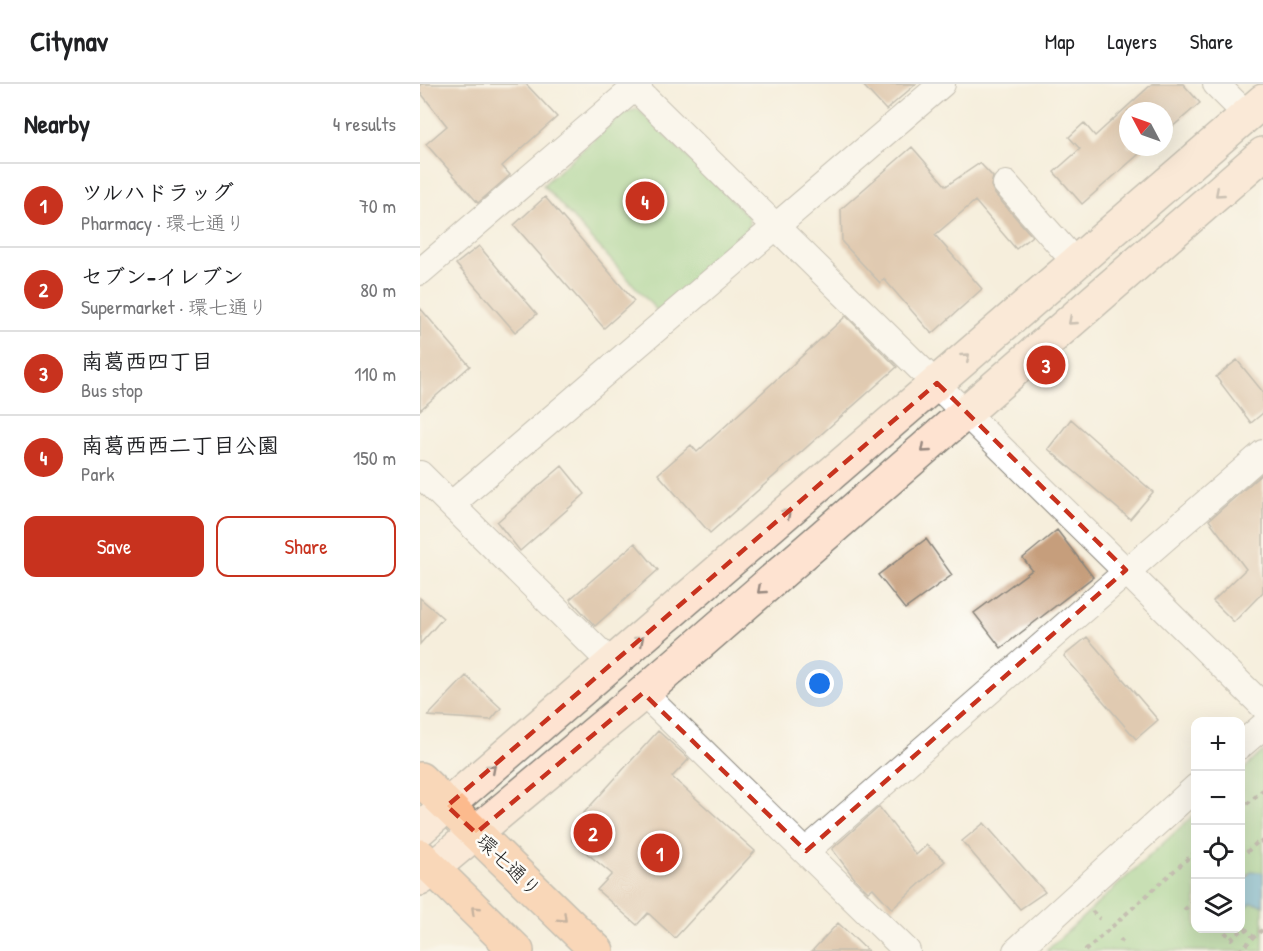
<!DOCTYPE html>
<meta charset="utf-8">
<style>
:root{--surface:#fff;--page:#f2f2f2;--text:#202124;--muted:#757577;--line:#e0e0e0;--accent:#c8321e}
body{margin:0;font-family:"Patrick Hand","Klee One",sans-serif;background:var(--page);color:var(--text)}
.controls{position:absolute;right:18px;bottom:18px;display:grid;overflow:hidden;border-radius:12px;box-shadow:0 6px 24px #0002}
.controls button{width:54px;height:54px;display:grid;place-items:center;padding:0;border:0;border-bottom:2px solid var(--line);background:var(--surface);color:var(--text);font:30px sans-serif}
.compass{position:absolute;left:699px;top:18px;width:54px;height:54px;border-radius:50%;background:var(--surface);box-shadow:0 6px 24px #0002;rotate:311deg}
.you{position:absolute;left:400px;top:600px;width:21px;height:21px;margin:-15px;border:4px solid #fff;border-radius:50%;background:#1a73e8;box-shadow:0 0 0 9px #1a73e833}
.badge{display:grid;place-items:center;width:39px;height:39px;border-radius:50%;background:var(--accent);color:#fff;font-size:20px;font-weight:700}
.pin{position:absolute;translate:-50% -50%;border:3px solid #fff;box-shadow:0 2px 6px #0006}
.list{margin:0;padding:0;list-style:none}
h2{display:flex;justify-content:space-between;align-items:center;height:78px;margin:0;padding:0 24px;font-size:26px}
h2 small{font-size:20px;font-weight:400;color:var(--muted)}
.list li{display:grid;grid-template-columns:39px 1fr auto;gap:18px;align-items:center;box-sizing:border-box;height:84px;padding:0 24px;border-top:2px solid var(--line)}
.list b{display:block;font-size:22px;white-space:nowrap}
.list p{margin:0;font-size:20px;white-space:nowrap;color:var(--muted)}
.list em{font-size:20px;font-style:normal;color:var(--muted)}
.actions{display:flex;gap:12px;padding:18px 24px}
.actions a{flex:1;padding:14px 0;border:2px solid var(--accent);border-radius:12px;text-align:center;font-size:21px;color:var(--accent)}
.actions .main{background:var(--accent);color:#fff}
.icon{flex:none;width:33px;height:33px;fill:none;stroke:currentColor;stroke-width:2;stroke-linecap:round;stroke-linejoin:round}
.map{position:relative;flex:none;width:843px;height:867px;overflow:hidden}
header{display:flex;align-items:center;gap:36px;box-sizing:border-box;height:84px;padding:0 30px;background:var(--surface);border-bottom:2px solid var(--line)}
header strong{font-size:28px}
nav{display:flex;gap:33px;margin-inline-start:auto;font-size:21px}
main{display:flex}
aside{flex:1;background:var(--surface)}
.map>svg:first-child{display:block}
</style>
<header>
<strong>Citynav</strong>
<nav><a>Map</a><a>Layers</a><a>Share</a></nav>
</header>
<main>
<aside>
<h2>Nearby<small>4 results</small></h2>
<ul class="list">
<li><span class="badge">1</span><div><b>ツルハドラッグ</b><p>Pharmacy · 環七通り</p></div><em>70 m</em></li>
<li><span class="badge">2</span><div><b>セブン-イレブン</b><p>Supermarket · 環七通り</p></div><em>80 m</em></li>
<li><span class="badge">3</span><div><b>南葛西四丁目</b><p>Bus stop</p></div><em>110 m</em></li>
<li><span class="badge">4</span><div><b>南葛西西二丁目公園</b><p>Park</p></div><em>150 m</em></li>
</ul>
<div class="actions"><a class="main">Save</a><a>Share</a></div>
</aside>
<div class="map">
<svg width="843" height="867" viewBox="0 0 843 867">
<rect width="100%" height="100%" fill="#fdfcf7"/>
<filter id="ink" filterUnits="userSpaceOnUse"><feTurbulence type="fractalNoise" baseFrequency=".0167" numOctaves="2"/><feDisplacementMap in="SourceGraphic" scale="12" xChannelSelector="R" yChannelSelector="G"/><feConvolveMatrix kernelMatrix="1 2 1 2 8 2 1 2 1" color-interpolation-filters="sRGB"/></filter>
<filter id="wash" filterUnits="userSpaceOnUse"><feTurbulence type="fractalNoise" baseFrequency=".008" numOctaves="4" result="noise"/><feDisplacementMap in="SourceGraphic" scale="24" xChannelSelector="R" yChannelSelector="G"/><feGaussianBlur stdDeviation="1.35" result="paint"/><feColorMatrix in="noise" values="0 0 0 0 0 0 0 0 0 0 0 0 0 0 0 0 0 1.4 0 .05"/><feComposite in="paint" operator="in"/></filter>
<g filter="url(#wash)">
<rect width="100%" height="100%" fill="#f6eedc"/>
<path fill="#90cd83" stroke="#567450" stroke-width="1.5" d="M218,25L329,133V150L238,228L123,101L203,29Z
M843,667V867H626L775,730L776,844H820L821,688Z"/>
<path fill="#53a8cf" stroke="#386276" stroke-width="1.5" d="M832,787L843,789V821L831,819L821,829V815L824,812C818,800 823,795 832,787Z"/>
<g id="blocks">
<path fill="#c69e7c" d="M0,0H106L137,33L82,82L90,91L58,119L6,60L27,42L0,8Z
M442,0H496L466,26Z
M732,0H763L780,19L744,50V27H708V63H727L662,120L634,88L660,65L649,53L664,39L675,52Z
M492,63L526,102L560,79L573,93L571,102L575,110L612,152L596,165L555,117L515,151L562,205L512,250L464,195L460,199L422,158L421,125Z
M125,113L214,217L184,244L94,141Z
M59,162L117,230L95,248L36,180Z
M0,224L50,282L0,326Z
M426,232L477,283L290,449L238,390L271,361L277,368Z
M817,276L843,308V329L831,339L796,293Z
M651,335L733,408L710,435L628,365Z
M142,382L165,410L100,467L77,438Z
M843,389V508L814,538L793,517L826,485L789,436Z
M637,446L673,493L581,564L554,529L612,486L603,474Z
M506,455L532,491L485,525L458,491Z
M215,459L238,486L175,542L150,515Z
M0,514L23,534L0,560Z
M667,553L738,636L716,655L644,572Z
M46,592L81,624L71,636L8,632Z
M238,647L269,675L252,693L335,767L255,854L228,829L217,841L177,806L192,790L152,757L153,741Z
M459,723L496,771L507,761L525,777L472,825L453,804L448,808L435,795L412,765Z
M564,739L625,808L600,825L542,757Z
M418,839L448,867H392Z"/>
</g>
</g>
<g filter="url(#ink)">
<use href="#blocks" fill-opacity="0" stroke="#89857c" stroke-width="1.5"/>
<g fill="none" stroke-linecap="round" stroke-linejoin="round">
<defs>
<path id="street" d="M211,0L843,622
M796,0L827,31
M586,100L656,179
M0,188L219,0
M0,390L192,580
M32,420L522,0
M223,609L487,867
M820,662L843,642
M386,767L843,369
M596,867L776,703"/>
<path id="secondary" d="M0,745L843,17
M0,795L223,609L843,70"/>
<path id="primary" d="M0,695L177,867
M0,772L97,867"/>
</defs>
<use href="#street" stroke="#89857c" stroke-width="28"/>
<use href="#secondary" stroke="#89857c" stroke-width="36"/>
<use href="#primary" stroke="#89857c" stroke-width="36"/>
<path stroke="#89857c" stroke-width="4" stroke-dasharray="4.5 4.5" stroke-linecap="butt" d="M820,726L843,706
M820,774L840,756L843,759
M820,784L828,791
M764,826L776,815
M672,827L680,835
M805,848L811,855L825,844L834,854
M700,855L705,861
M665,867L776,767
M819,867L843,845"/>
<use href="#street" stroke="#fff" stroke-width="26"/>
<use href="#secondary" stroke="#fee3d1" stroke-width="33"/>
<use href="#primary" stroke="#fcba8d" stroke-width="33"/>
</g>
<defs><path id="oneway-chevron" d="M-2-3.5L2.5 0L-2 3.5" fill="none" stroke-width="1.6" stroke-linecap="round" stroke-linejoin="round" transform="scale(1.5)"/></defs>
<g stroke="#988980">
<use href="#oneway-chevron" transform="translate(799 109) rotate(139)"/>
<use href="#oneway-chevron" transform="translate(652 237) rotate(139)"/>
<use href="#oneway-chevron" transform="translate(546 273) rotate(-41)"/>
<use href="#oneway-chevron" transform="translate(505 365) rotate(139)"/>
<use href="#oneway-chevron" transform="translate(367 429) rotate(-41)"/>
<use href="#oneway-chevron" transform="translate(341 506) rotate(139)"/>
<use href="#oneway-chevron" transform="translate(220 556) rotate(-41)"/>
<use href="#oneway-chevron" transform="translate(72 684) rotate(-41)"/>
</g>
<g stroke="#8c6b54">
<use href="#oneway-chevron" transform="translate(55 826) rotate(-136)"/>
<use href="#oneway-chevron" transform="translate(143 834) rotate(44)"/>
</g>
</g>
<path d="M0 0H843V867H0ZM517,299L706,486L386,767L223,609L56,749L27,722Z" fill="#f6eedc" fill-opacity=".55" fill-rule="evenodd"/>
<path fill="none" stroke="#c8321e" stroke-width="4.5" stroke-dasharray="12 8" stroke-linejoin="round" d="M517,299L706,486L386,767L223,609L56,749L27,722Z"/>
<g text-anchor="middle" stroke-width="5" stroke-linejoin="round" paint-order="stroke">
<g font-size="20" fill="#1c1c1c" stroke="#fdfcf7">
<text transform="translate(89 781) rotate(44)" y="7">環七通り</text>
</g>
</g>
</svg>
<div class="controls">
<button>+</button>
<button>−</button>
<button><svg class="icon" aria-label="locate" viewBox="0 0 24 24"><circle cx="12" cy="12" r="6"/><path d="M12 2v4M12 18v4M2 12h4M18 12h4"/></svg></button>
<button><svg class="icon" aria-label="layers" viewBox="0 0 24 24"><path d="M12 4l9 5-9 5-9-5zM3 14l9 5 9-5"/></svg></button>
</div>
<svg class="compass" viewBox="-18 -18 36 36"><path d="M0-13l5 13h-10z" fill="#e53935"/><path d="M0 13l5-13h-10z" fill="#757577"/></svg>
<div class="you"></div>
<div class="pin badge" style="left:240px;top:769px">1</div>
<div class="pin badge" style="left:173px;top:749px">2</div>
<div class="pin badge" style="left:626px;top:281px">3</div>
<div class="pin badge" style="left:225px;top:117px">4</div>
</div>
</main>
